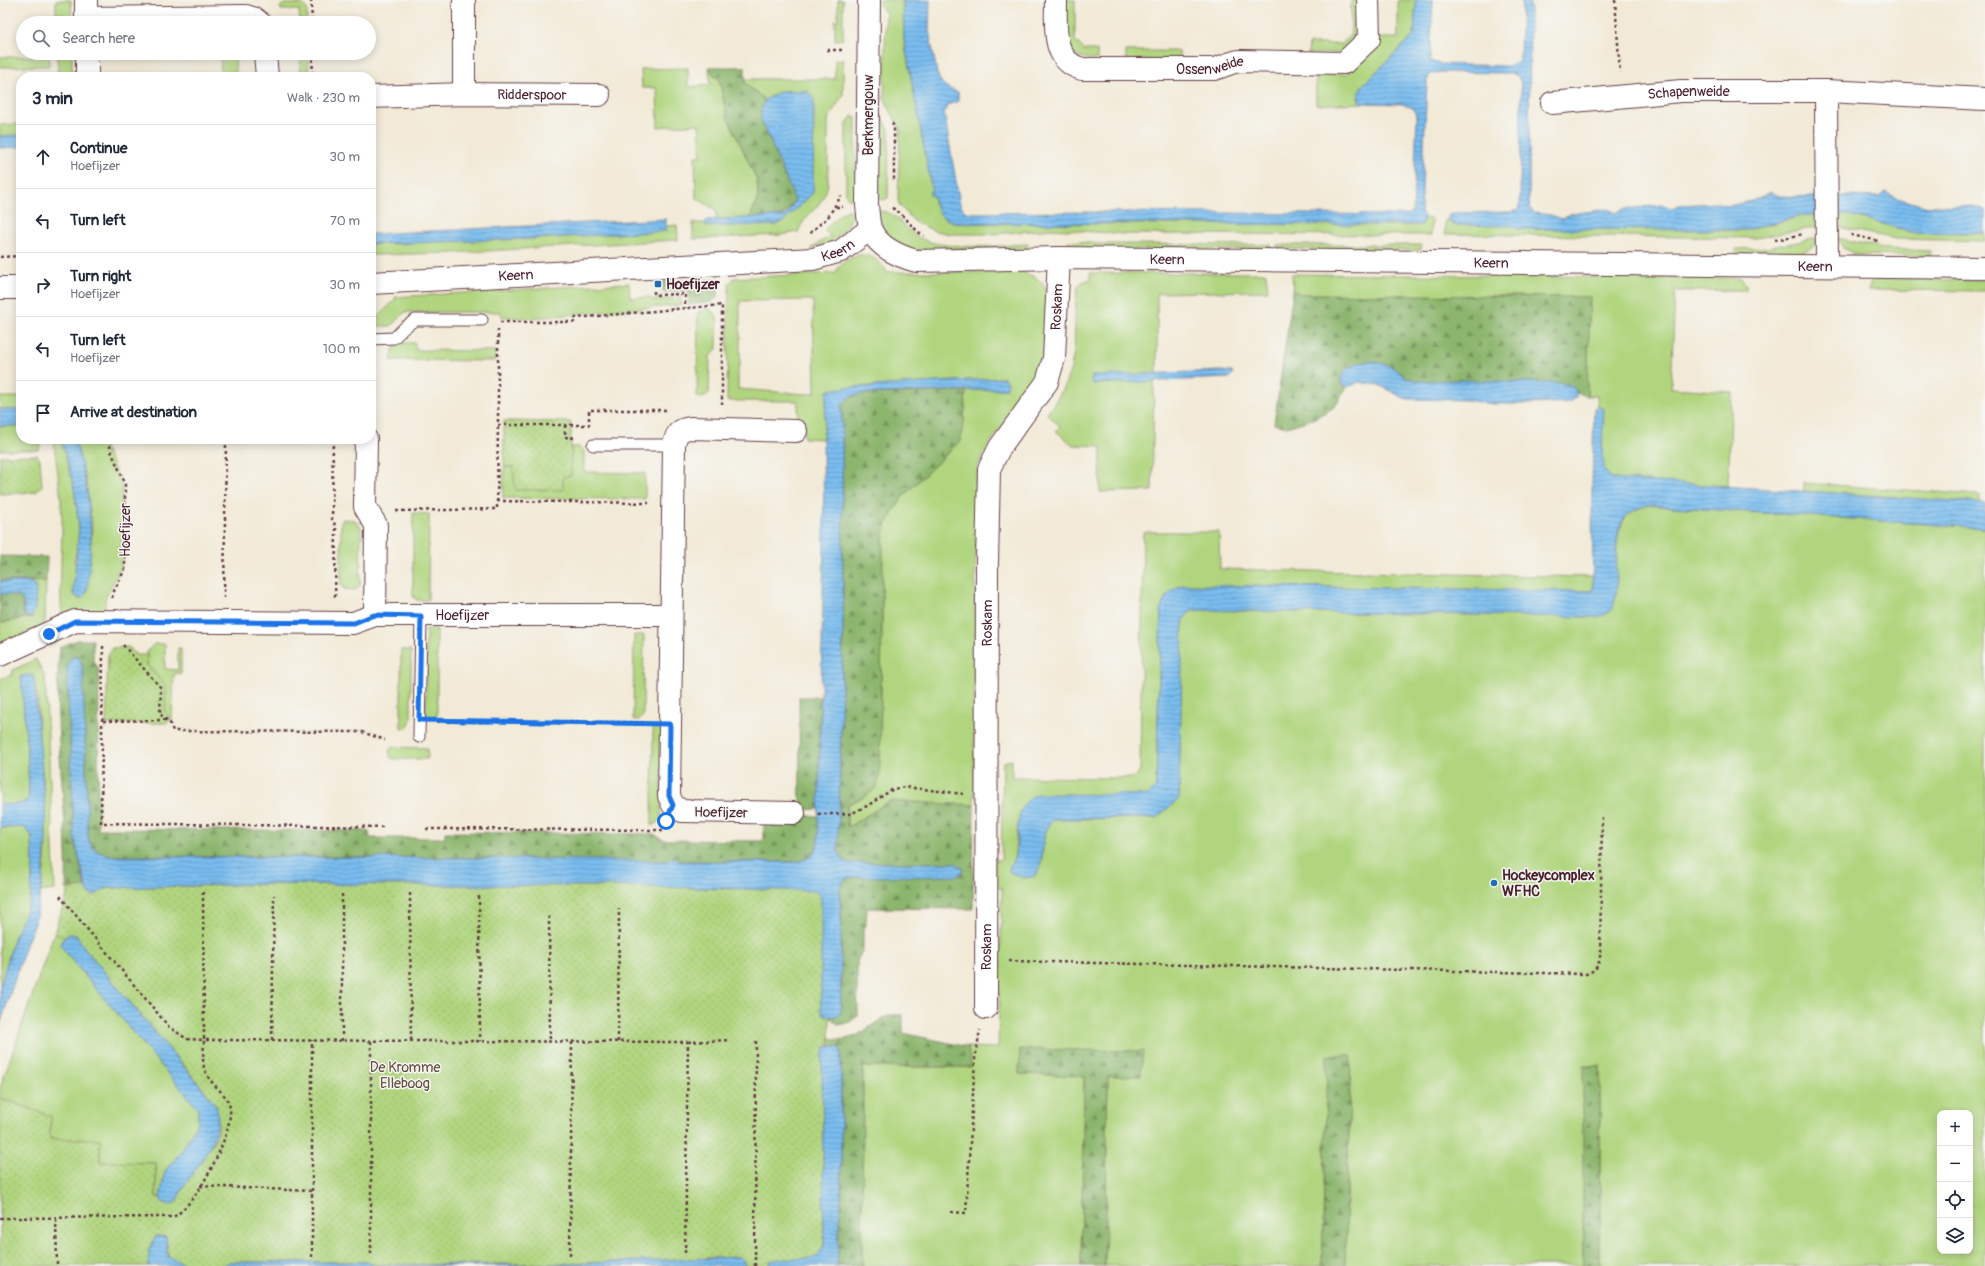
<!DOCTYPE html>
<meta charset="utf-8">
<style>
:root{--surface:#fff;--page:#f2f2f3;--text:#1f2937;--muted:#747a83;--line:#e0e1e3}
body{margin:0;font-family:Pangolin,sans-serif;background:var(--page);color:var(--text)}
.controls{position:absolute;right:12px;bottom:12px;display:grid;overflow:hidden;border-radius:8px;box-shadow:0 2px 10px #0003}
.controls button{width:36px;height:36px;display:grid;place-items:center;padding:0;border:0;border-bottom:1px solid var(--line);background:var(--surface);color:var(--text);font:20px sans-serif}
.stop{position:absolute;width:12px;height:12px;margin:-9px;border:3px solid #1a73e8;border-radius:50%;background:#fff}
.stop.end{background:#1a73e8;border-color:#fff;box-shadow:0 1px 4px #0008}
.list{margin:0;padding:0;list-style:none}
h2{display:flex;justify-content:space-between;align-items:center;height:52px;margin:0;padding:0 16px;font-size:17px}
h2 small{font-size:13px;font-weight:400;color:var(--muted)}
.list li{display:grid;grid-template-columns:26px 1fr auto;gap:12px;align-items:center;box-sizing:border-box;height:64px;padding:0 16px;border-top:1px solid var(--line)}
.list b{display:block;font-size:15px;white-space:nowrap}
.list p{margin:0;font-size:13px;white-space:nowrap;color:var(--muted)}
.list em{font-size:13px;font-style:normal;color:var(--muted)}
.icon{flex:none;width:22px;height:22px;fill:none;stroke:currentColor;stroke-width:2;stroke-linecap:round;stroke-linejoin:round}
.map{position:relative;flex:none;width:1985px;height:1266px;overflow:hidden}
.search{position:absolute;background:var(--surface);box-shadow:0 2px 10px #0003;left:16px;top:16px;width:360px;height:44px;display:flex;align-items:center;gap:10px;box-sizing:border-box;padding:0 14px;border-radius:22px;color:var(--muted);font-size:15px}
.panel{position:absolute;background:var(--surface);box-shadow:0 2px 10px #0003;left:16px;top:72px;width:360px;height:372px;border-radius:16px}
.map>svg:first-child{display:block}
</style>
<div class="map">
<svg width="1985" height="1266" viewBox="0 0 1985 1266">
<defs>
<pattern id="forest-firs" width="22" height="20" patternUnits="userSpaceOnUse"><rect width="22" height="20" fill="#8cb66d"/><path d="M5 1l3.5 6h-7zM16 11l3.5 6h-7z" fill="#74935a"/></pattern>
<pattern id="park-dots" width="8" height="8" patternUnits="userSpaceOnUse"><rect width="8" height="8" fill="#b0d57e"/><path d="M2 2h.1M6 6h.1" fill="none" stroke="#99b66d" stroke-width="1.8" stroke-linecap="round"/></pattern>
<pattern id="water-rules" width="6" height="5" patternUnits="userSpaceOnUse"><rect width="6" height="5" fill="#79bdef"/><path d="M0 2.5h6" fill="none" stroke="#6599c2"/></pattern>
</defs>
<rect width="100%" height="100%" fill="#f6f6f2"/>
<filter id="ink" filterUnits="userSpaceOnUse"><feTurbulence type="fractalNoise" baseFrequency=".025" numOctaves="2"/><feDisplacementMap in="SourceGraphic" scale="8" xChannelSelector="R" yChannelSelector="G"/><feConvolveMatrix kernelMatrix="1 2 1 2 8 2 1 2 1" color-interpolation-filters="sRGB"/></filter>
<filter id="wash" filterUnits="userSpaceOnUse"><feTurbulence type="fractalNoise" baseFrequency=".012" numOctaves="4" result="noise"/><feDisplacementMap in="SourceGraphic" scale="16" xChannelSelector="R" yChannelSelector="G"/><feGaussianBlur stdDeviation="0.9" result="paint"/><feColorMatrix in="noise" values="0 0 0 0 0 0 0 0 0 0 0 0 0 0 0 0 0 1.4 0 .05"/><feComposite in="paint" operator="in"/></filter>
<g filter="url(#wash)">
<rect width="100%" height="100%" fill="#f2ead7"/>
<path fill="#b0d57e" stroke="#7d7a54" fill-rule="evenodd" d="M56,0H71L72,23H56Z
M838,0H843V39L835,40V20L838,21Z
M880,0H903L904,40L933,196C937,213 939,217 956,223L1421,225L1424,218L1432,219L1431,235L1122,234L1053,229L994,234H951L935,231L915,222L900,206L898,201L900,129L884,98L886,13L880,6Z
M1065,0H1075V40L1084,50H1097V60L1078,57L1067,46Z
M1351,0H1360V35L1340,53L1308,54L1309,44H1342L1351,34Z
M1398,0H1416L1414,35L1362,86L1358,97L1361,103L1316,105V71H1325L1327,74H1347L1378,45L1379,38H1398Z
M284,4H302L307,9V23H300L299,10H281L280,7Z
M1126,51H1179V60H1126Z
M57,53H72V77H58Z
M220,53H235L236,77H221Z
M300,53H308L309,77H301Z
M49,56V66L0,67V57Z
M835,60H843V95L828,119V184C822,210 806,211 798,232L780,235L693,239V223H705L708,226L776,225L807,91H781L765,100L745,83V79H835Z
M709,67L714,75L719,79L727,116L757,180L758,197L750,218L716,219V210L696,198L695,156H701L699,124L658,127L657,88H642L641,69L688,68V87L710,85Z
M880,114L889,129L888,198L883,200L878,198Z
M852,116L856,117L855,197L849,199L846,195V126Z
M21,124V135L0,136V125Z
M849,210L853,212C848,234 831,244 810,249L830,236L824,230L840,214Z
M879,211C898,211 907,234 924,240C952,250 998,246 1028,244L1027,249L913,250L892,242L881,226L877,214Z
M1805,215H1817L1818,227L1756,238L1445,234V220L1454,225L1514,226L1518,229L1747,230Z
M1840,215H1851L1912,232L1985,233V241L1896,239L1838,227Z
M677,225L678,240L452,253L371,255V244L528,239L666,231V226Z
M1818,238C1815,247 1811,249 1803,252V256L1736,254V249L1766,248Z
M1838,238L1888,249L1930,251V256L1852,255L1853,253L1843,248Z
M1068,241L1100,244L1271,245L1272,249L1067,250Z
M1277,245H1421V250L1277,249Z
M859,255C871,254 877,260 885,268L886,272H1021C1036,276 1046,282 1048,298L1043,364L1037,379L989,444L978,466L976,483L974,805L890,801L850,826H847V805C875,790 877,793 880,760L883,539L887,522L903,496L960,441L964,421L966,391L1006,389L1004,378L841,388L827,391L823,439L804,438V420H798V401H727L729,283L734,278L836,273C837,263 851,258 859,255ZM813,300L815,393L805,394L738,389V366H740V301Z
M1090,273H1266L1268,291L1157,293V373L1093,384L1154,381L1152,491L1100,492L1101,446L1073,445L1056,431L1060,426L1047,414L1064,388L1071,368L1074,352L1076,297L1078,287L1082,282L1091,279Z
M1292,274L1741,278L1746,285V290L1675,291L1671,388L1732,392L1728,486L1622,481C1616,479 1610,479 1606,473C1599,463 1603,422 1604,409L1598,407L1597,396H1587L1589,297L1302,294L1293,291Z
M1875,279L1985,280V291L1869,290L1870,284Z
M629,283L630,298L650,297L651,300L681,298V305L532,318L502,317L501,312H405L391,326H378V316L395,300V297Z
M710,309L717,316V349L710,356L709,393L705,397L697,398L698,312Z
M403,343H415V350L495,351V361L391,360L394,348Z
M0,397H21V410L0,409Z
M0,426H21V439H31L34,445L39,444L41,441L40,447L38,450H0Z
M53,439H61L74,487L79,527L78,544L74,561L87,591L92,525L86,481L75,439H105V448L122,487L121,567L105,599V613L62,617C59,584 62,552 62,519C61,492 57,465 53,439Z
M571,447H580L584,451V472L645,473V499L503,498L504,467H513L515,470L570,476Z
M1804,483L1979,495V503L1804,491Z
M1647,505L1985,528V1266H1600V1066L1584,1065L1583,1266H1345L1351,1056L1328,1055L1322,1266H1105L1108,1076L1020,1049L1019,1074L1084,1076L1081,1266H862L863,1067H971L968,1047L998,1048L1002,888L995,887V860H1001L1003,762L1012,760V777L1126,778L1136,777L1140,770L1143,532H1219L1220,569L1593,577V591L1183,585C1170,590 1163,597 1161,611L1156,787L1148,795L1037,794L1018,825L1014,860L1009,868L1035,876C1049,859 1036,827 1056,819L1156,818L1183,622L1188,613L1192,610L1594,617L1614,603C1615,582 1612,529 1628,515C1632,510 1641,508 1647,505ZM1940,1113H1970V1251H1940Z
M413,513L429,514L428,600H417L413,597Z
M343,519L355,520L361,527L360,585L356,590L344,589L341,585V522Z
M46,581L45,624L0,645V623L32,617L36,586L30,582Z
M426,629H437V717H426Z
M634,635H644L643,710V716L639,720H633Z
M154,644H165V669L178,670V648H181V673L174,674L172,719L165,712L166,686L147,665V651Z
M401,650H411V717C410,724 409,728 401,729Z
M36,659L45,677L46,696L55,890L40,892C52,842 43,787 39,736C38,717 40,693 31,675L21,676L28,763L29,797C24,807 10,804 0,804V679L12,675L13,670Z
M653,727H662L661,820L652,826Z
M392,747L427,748L428,758L426,759H392L390,756L389,750Z
M24,827L32,836L33,865L30,902L14,938L0,987V828Z
M54,933L64,937L61,946L71,959L198,1109V1122L181,1152L165,1171L160,1197L156,1198V1163L100,1162V1140L50,1139L0,1098V1088Z"/>
<path fill="url(#forest-firs)" stroke="#6b6a4c" d="M709,67H745V83L765,100L761,111V119L795,200C782,222 774,217 750,218L758,197L757,180L727,116L719,79L714,75Z
M718,279V297L712,302L689,305V291L663,292L662,282Z
M1293,291L1302,294L1590,297L1587,396L1577,393L1576,390L1463,380L1416,381L1406,377L1391,366L1342,375L1341,384L1347,387L1334,407L1318,417L1287,427L1274,424Z
M966,391L964,421L960,441L903,496L887,522L883,539L880,760C880,768 880,779 877,786C872,795 856,800 847,805V826H850L890,801L974,805L973,909L867,908L866,925L863,928V949L857,961L858,1016L848,1023L839,1025L830,1017L838,1015L841,913L839,891L844,880L852,877L849,863L844,861L838,851L843,632L842,405C847,397 852,396 861,394Z
M0,556L47,557L46,581H0Z
M0,594H14L22,598L23,614H26V617L0,623Z
M77,640H93V659L99,670L98,829L369,831L370,838H445V832L654,834L663,840L764,841V821L800,815L819,816C818,838 822,858 794,862L677,861L674,858L667,861L464,858L116,856C103,854 91,852 88,837L83,672L82,662L77,657L73,656L67,665L74,836L85,887L66,889C69,808 51,727 60,647Z
M799,697H820L819,809L800,810Z
M890,1015H903V1033L968,1047L971,1067H863L862,1266H837L841,1198V1052L839,1047L829,1046V1038C834,1039 840,1040 845,1039C862,1037 874,1021 890,1015Z
M1020,1049L1143,1051L1141,1076H1108L1105,1266H1081L1084,1076L1019,1074Z
M1327,1055H1351L1345,1266H1322Z
M1583,1065L1600,1066V1266H1583Z"/>
<path fill="url(#park-dots)" stroke="#7d7a54" d="M504,421L571,422V476L563,477V490H515L513,467H504Z
M37,455L40,459L42,486L36,492L0,494V456Z
M129,647L136,655H147V665L166,686L165,712L172,719L166,723L106,724L108,655L112,648Z
M266,884L621,886L839,891L841,913V1013L830,1017L829,1046L825,1047L824,1245L821,1251L814,1258L770,1261L771,1266H745L744,1261L739,1257L566,1264L374,1265L366,1262H229L223,1266H190L168,1257L166,1237L156,1236L149,1249L148,1266H0V1098L51,1116L50,1139H100V1162L156,1163V1197H160L162,1202H176L183,1187L214,1141L217,1134L219,1124L211,1098L86,950L76,935L69,934L64,937L54,933L69,889L85,887L91,894L95,895L106,888Z"/>
<path fill="url(#water-rules)" stroke="#626e8d" d="M903,0H930L929,31L937,73C940,84 947,89 958,92V101L947,105L944,113L960,204L964,211L970,213L1114,212L1407,215L1413,211L1417,116L1413,108L1402,104L1361,103C1357,96 1358,93 1362,86L1414,35L1416,0H1433L1430,61L1440,64L1508,66L1519,62L1520,57L1522,0H1530L1529,202L1530,208L1534,213L1551,215L1562,219L1570,214L1608,209L1616,213L1624,209L1663,205L1671,208L1679,205L1719,203L1728,206L1752,201L1771,192L1779,196L1818,197L1817,215H1805L1747,230L1518,229L1514,226L1454,225L1448,220V216L1453,213L1511,212L1518,210L1520,203L1521,84L1518,76L1510,73L1439,72L1430,74L1427,81L1421,212L1424,216L1421,225L956,223C939,217 937,213 933,196L930,195V191H932L904,40Z
M781,91H807L814,98L813,193L783,222L776,225L706,226L705,221L708,220L783,216L788,213L795,200L761,119V111L765,100Z
M21,135V147L0,148V136Z
M1885,192L1897,198L1928,207L1939,205L1977,207L1985,210V233L1912,232L1851,215H1840V196L1879,197Z
M666,219V231L528,239L371,244V234Z
M1370,361L1391,366L1406,377L1416,381L1463,380L1561,383L1572,386L1577,393L1576,398L1569,402L1529,404H1494L1466,400L1406,399L1379,385L1358,382C1351,387 1348,388 1341,384C1340,366 1356,364 1370,361Z
M1221,371L1232,372L1233,375L1229,378L1093,384L1091,382L1092,376Z
M1004,378L1008,383L1006,389L861,394C852,396 847,397 842,405L843,632L838,851L844,861L849,863H954L963,868V870L958,876L852,877L844,880L839,891L841,913V1013C835,1018 825,1018 821,1011V897L816,891L621,886L266,884L106,888L95,895H91L87,891L74,836L67,665L73,656L77,657L81,661L83,672L88,837C91,852 103,854 116,856L464,858L667,861L674,857L678,861L794,862C806,861 818,855 818,841L824,541L823,439L827,391L841,388Z
M1598,407L1604,409L1602,453L1605,472L1613,479L1985,503V528L1647,505C1641,508 1632,510 1628,514C1605,535 1627,594 1609,612C1605,616 1599,616 1594,617L1192,610L1188,613L1183,622L1179,799L1156,818L1056,819C1036,827 1049,858 1035,876L1024,878L1009,872C1009,865 1015,859 1016,852C1019,831 1013,805 1037,794L1148,795L1156,787L1161,611C1163,597 1170,590 1183,585L1593,591L1592,488L1594,408Z
M0,409L21,410V426H0Z
M61,439H75C88,485 94,525 89,572C88,581 89,593 82,598H78L73,594L79,527L74,487Z
M0,581L30,582L36,586L35,609L32,617H26V614H23L24,602L19,596L0,594Z
M31,675L34,677L45,806L46,837L43,877L35,924L27,942L0,1025V987L14,938L30,902L33,865L32,836L24,827L0,828V804C10,804 24,807 29,797L28,763L21,676Z
M69,934L76,935L86,950L216,1105C227,1140 189,1171 176,1202L171,1205L162,1202L160,1197L165,1171L181,1152L198,1122V1109L71,959L61,946L63,939Z
M825,1047H839L841,1052V1198L837,1266H771L770,1261L772,1260L814,1258L821,1251L824,1245L822,1057Z
M156,1236L166,1237L168,1257L190,1266H148L149,1250Z
M739,1257L744,1261L745,1266H223L229,1262H366L374,1265L566,1264Z"/>
</g>
<g filter="url(#ink)">
<g fill="none" stroke-linecap="round" stroke-linejoin="round">
<defs>
<path id="service" d="M371,339L394,338L405,327L415,320H482
M593,445H674
M419,737L421,616"/>
<g id="minor">
<path d="M86,0V18"/>
<path d="M464,0V94"/>
<path id="s1" d="M1056,0C1056,25 1051,61 1082,69H1214C1223,67 1230,62 1240,61L1344,63L1369,39L1368,0"/>
<path d="M86,23V18L246,16L255,19L260,23"/>
<path d="M87,53V77"/>
<path d="M265,53L267,77"/>
<path d="M1826,91L1827,265"/>
<path id="s2" d="M371,97L464,94L599,95"/>
<path id="s3" d="M1552,103L1681,91H1826L1985,99"/>
<path id="s4" d="M371,283L813,259L841,251L870,229"/>
<path d="M0,288H21"/>
<path d="M366,439L365,507L376,525L375,615"/>
<path id="s5" d="M0,655L75,621L353,623L375,615H671"/>
<path d="M794,813L682,811L673,805L669,796L674,445C676,434 679,429 691,428L796,431"/>
<path id="s6" d="M986,1008L987,564L989,469L1000,447L1047,382L1054,358L1059,258"/>
</g>
<g id="tertiary">
<path id="s7" d="M869,0L867,205C868,213 868,223 871,230C879,248 899,256 916,261L1059,258L1985,268"/>
</g>
</defs>
<use href="#service" stroke="#633d45" stroke-width="13"/>
<use href="#minor" stroke="#633d45" stroke-width="24"/>
<use href="#tertiary" stroke="#633d45" stroke-width="24"/>
<path stroke="#633d45" stroke-width="2.5" stroke-dasharray="3 3" stroke-linecap="butt" d="M311,0L312,23
M1615,0L1620,72
M827,50H844
M312,53L313,77
M892,123L894,127V182
M836,207H843
M892,208C905,214 911,228 924,236
M810,233L828,217L841,196
M1851,235L1879,241
M1775,240L1804,234
M0,257L21,256
M654,291V295L685,294V308
M500,322H574V318L722,305V404
M498,329V425H589V410H668
M565,425V437L577,438
M110,439V449L125,483V569L113,593L112,598
M333,439L332,519L336,527L335,600
M497,501L649,503
M396,511L497,509L498,425
M224,598L226,439
M123,645L161,688L160,714L170,723L173,731L362,732L385,740
M103,646L101,823L386,827
M103,721L166,720
M437,721L646,723
M818,814H850L867,806L893,789L905,787L964,794
M426,829L663,830L664,827
M203,892L204,1040L688,1042L685,1255
M410,893L411,1041
M479,896L480,1041
M549,916L550,1042
M1009,961L1586,974C1595,971 1598,967 1600,958L1602,817
M272,1040L274,895
M342,1041V894
M371,1041V1254
M618,1042L619,908
M688,1042L730,1040
M200,1186L312,1191
M951,1212L966,1213L975,1059L980,1030
M0,1218L173,1217C196,1206 233,1135 230,1108C228,1093 212,1087 206,1073C201,1063 204,1051 204,1040L187,1039L169,1027L59,895
M56,1219L57,1266
M570,1255L572,1042
M312,1257V1040
M755,1266L756,1038"/>
<use href="#service" stroke="#fff" stroke-width="11"/>
<use href="#minor" stroke="#fff" stroke-width="22"/>
<use href="#tertiary" stroke="#fff" stroke-width="22"/>
</g>
</g>
<g fill="none" stroke-linecap="round" stroke-linejoin="round" filter="url(#ink)">
<path stroke="#1a73e8" stroke-width="5" d="M49,634L75,621L354,623L374,615L421,616L419,720L670,724L669,796L673,805L666,821"/>
</g>
<g fill="#1f6fb2" stroke="#f6f6f2" stroke-width="1.5">
<rect x="654" y="280" width="8" height="8" rx="2"/>
<circle cx="1494" cy="883" r="4"/>
</g>
<g text-anchor="middle" stroke-width="3" stroke-linejoin="round" paint-order="stroke">
<g font-size="14" fill="#4a1f2b" stroke="#f6f6f2">
<text dy="5" stroke="none"><textPath href="#s1" startOffset="209">Ossenweide</textPath></text>
<text dy="5" stroke="none"><textPath href="#s3" startOffset="137">Schapenweide</textPath></text>
<text dy="5" stroke="none"><textPath href="#s2" startOffset="161">Ridderspoor</textPath></text>
<text transform="translate(868 115) rotate(-90)" y="5">Berkmergouw</text>
<text dy="5" stroke="none"><textPath href="#s4" startOffset="469">Keern</textPath></text>
<text dy="5" stroke="none"><textPath href="#s7" startOffset="538">Keern</textPath></text>
<text dy="5" stroke="none"><textPath href="#s7" startOffset="862">Keern</textPath></text>
<text dy="5" stroke="none"><textPath href="#s7" startOffset="1186">Keern</textPath></text>
<text dy="5" stroke="none"><textPath href="#s4" startOffset="145">Keern</textPath></text>
<text dy="5" stroke="none"><textPath href="#s6" startOffset="720">Roskam</textPath></text>
<text transform="translate(125 530) rotate(-90)" y="5">Hoefijzer</text>
<text dy="5" stroke="none"><textPath href="#s5" startOffset="471">Hoefijzer</textPath></text>
<text dy="5" stroke="none"><textPath href="#s6" startOffset="385">Roskam</textPath></text>
<text transform="translate(721 812) rotate(1)" y="5">Hoefijzer</text>
<text dy="5" stroke="none"><textPath href="#s6" startOffset="61">Roskam</textPath></text>
</g>
<g font-size="14" font-weight="bold" fill="#4a1f2b" stroke="#f6f6f2" text-anchor="start">
<text x="666" y="289">Hoefijzer</text>
<text x="1502" y="880">Hockeycomplex<tspan x="1502" dy="16">WFHC</tspan></text>
</g>
<g font-size="14" fill="#644c40" stroke="#f6f6f2">
<text x="405" y="1072">De Kromme<tspan x="405" dy="16">Elleboog</tspan></text>
</g>
</g>
</svg>
<div class="controls">
<button>+</button>
<button>−</button>
<button><svg class="icon" aria-label="locate" viewBox="0 0 24 24"><circle cx="12" cy="12" r="6"/><path d="M12 2v4M12 18v4M2 12h4M18 12h4"/></svg></button>
<button><svg class="icon" aria-label="layers" viewBox="0 0 24 24"><path d="M12 4l9 5-9 5-9-5zM3 14l9 5 9-5"/></svg></button>
</div>
<div class="stop" style="left:666px;top:821px"></div>
<div class="stop end" style="left:49px;top:634px"></div>
<div class="search"><svg class="icon" aria-label="search" viewBox="0 0 24 24"><circle cx="10" cy="10" r="6"/><path d="M15 15l6 6"/></svg>Search here</div>
<section class="panel">
<h2>3 min<small>Walk · 230 m</small></h2>
<ul class="list">
<li><svg class="icon" aria-label="ahead" viewBox="0 0 24 24"><path d="M12 20V5M6 11l6-6 6 6"/></svg><div><b>Continue</b><p>Hoefijzer</p></div><em>30 m</em></li>
<li><svg class="icon" aria-label="left" viewBox="0 0 24 24"><path d="M17 20v-9H6M10 6l-5 5 5 5"/></svg><div><b>Turn left</b></div><em>70 m</em></li>
<li><svg class="icon" aria-label="right" viewBox="0 0 24 24"><path d="M7 20v-9h11M14 6l5 5-5 5"/></svg><div><b>Turn right</b><p>Hoefijzer</p></div><em>30 m</em></li>
<li><svg class="icon" aria-label="left" viewBox="0 0 24 24"><path d="M17 20v-9H6M10 6l-5 5 5 5"/></svg><div><b>Turn left</b><p>Hoefijzer</p></div><em>100 m</em></li>
<li><svg class="icon" aria-label="arrive" viewBox="0 0 24 24"><path d="M6 21V4h12l-3 4 3 4H6"/></svg><div><b>Arrive at destination</b></div></li>
</ul>
</section>
</div>
